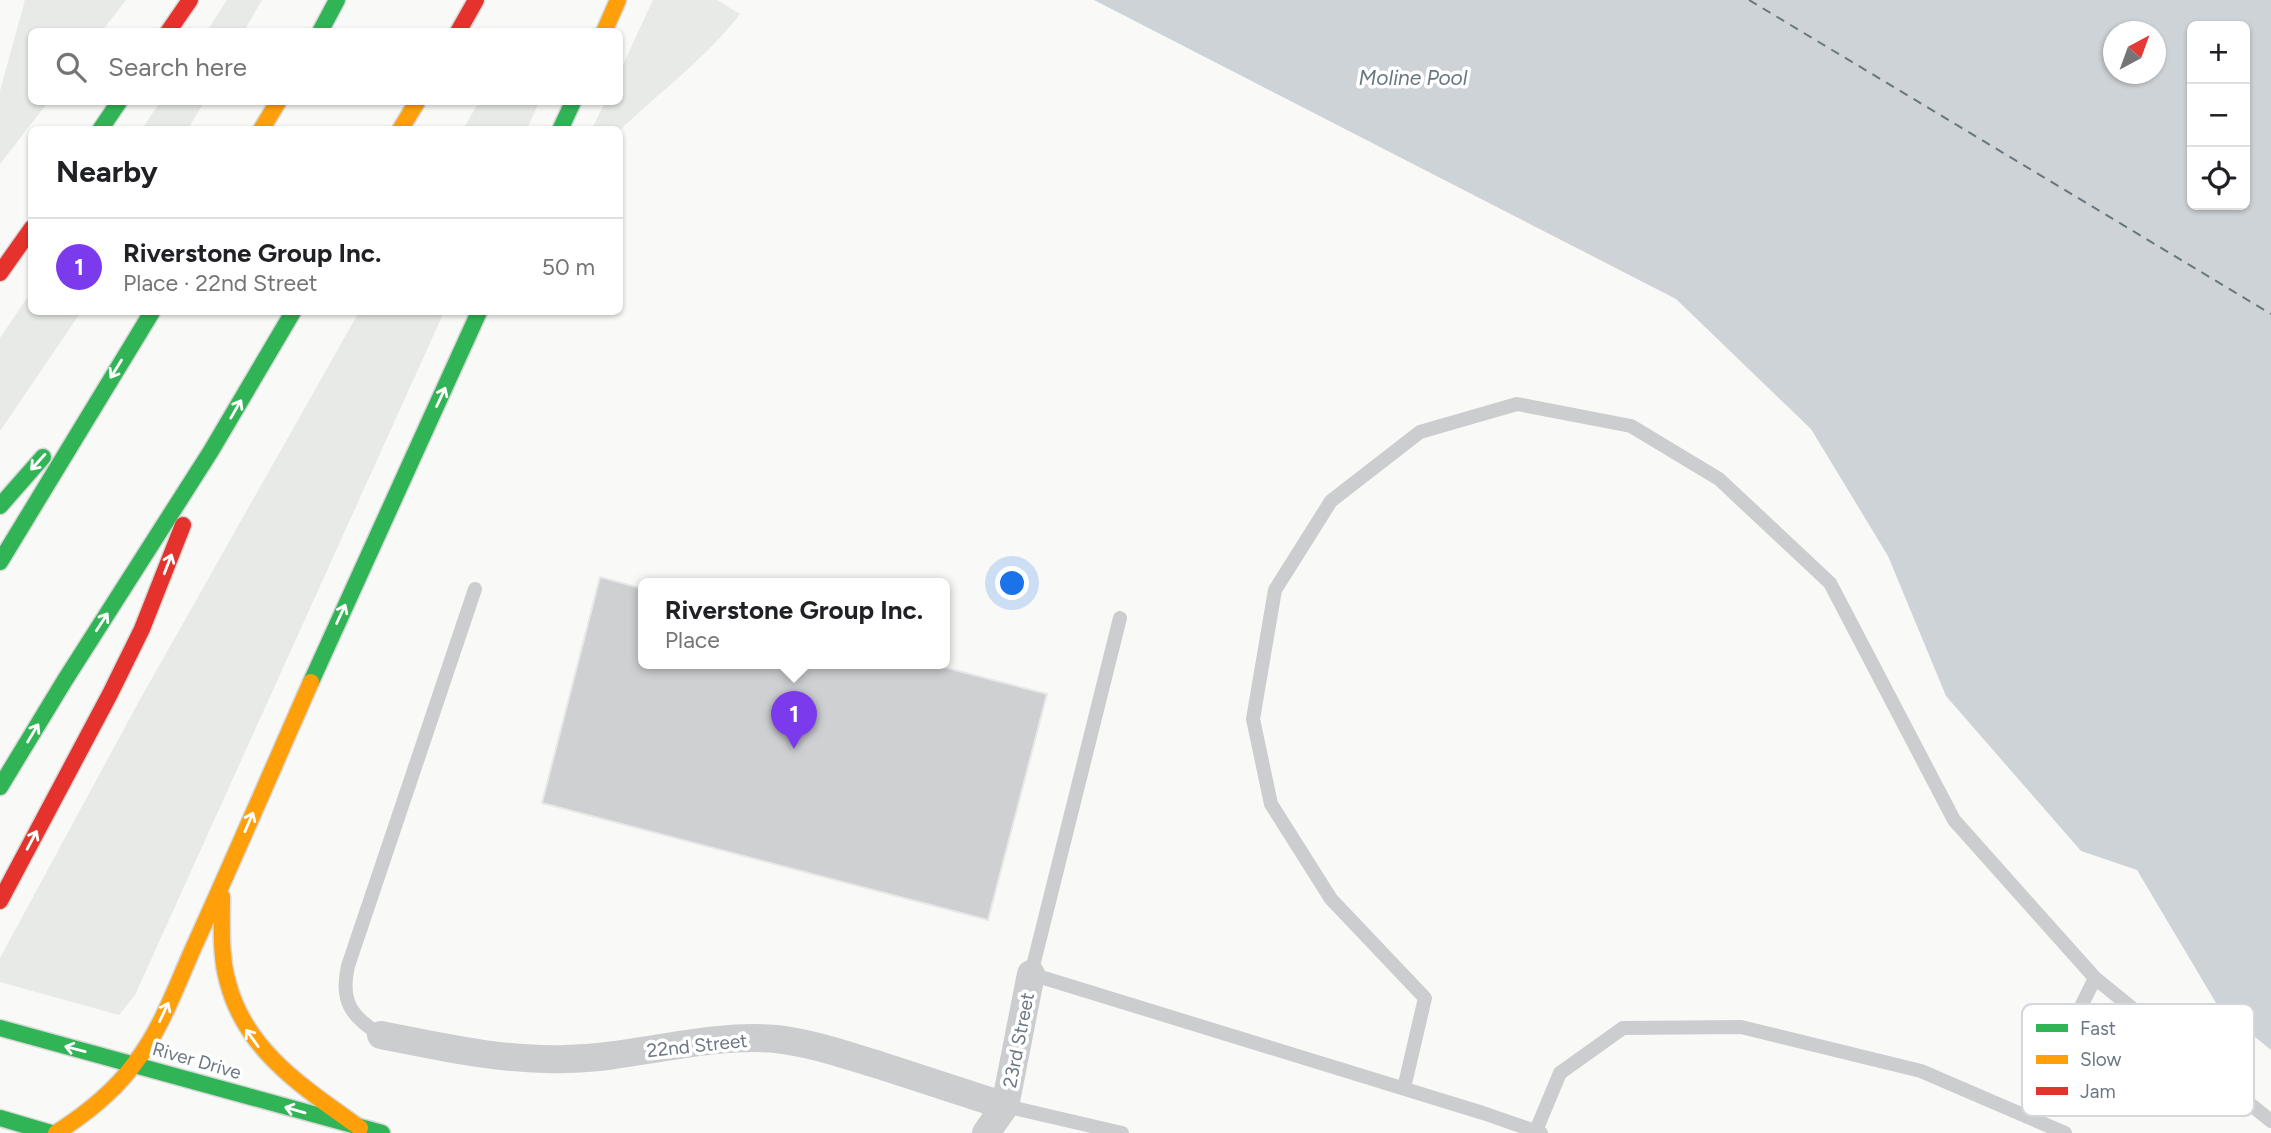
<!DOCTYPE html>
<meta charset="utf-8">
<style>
:root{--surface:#fff;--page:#f2f2f2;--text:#202124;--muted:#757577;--line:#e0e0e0;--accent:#7c3aed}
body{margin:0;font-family:Figtree,sans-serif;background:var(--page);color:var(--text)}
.controls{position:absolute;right:21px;top:21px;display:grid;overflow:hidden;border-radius:10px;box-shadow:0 2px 5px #0004}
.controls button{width:63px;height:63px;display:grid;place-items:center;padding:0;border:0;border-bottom:2px solid var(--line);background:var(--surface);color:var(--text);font:35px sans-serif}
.compass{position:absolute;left:2103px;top:21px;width:63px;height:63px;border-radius:50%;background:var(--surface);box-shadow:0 2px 5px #0004;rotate:41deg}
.you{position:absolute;left:1013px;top:584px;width:24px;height:24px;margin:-18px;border:5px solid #fff;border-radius:50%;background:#1a73e8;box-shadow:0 0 0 10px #1a73e833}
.badge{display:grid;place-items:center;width:46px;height:46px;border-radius:50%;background:var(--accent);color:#fff;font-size:23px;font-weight:700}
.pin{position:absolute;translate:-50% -58px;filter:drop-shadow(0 2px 4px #0008)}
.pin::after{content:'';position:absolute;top:37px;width:24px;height:21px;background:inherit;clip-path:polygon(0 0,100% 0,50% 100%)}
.popup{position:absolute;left:638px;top:578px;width:312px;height:91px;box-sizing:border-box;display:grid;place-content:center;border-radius:10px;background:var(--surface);filter:drop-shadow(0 2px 5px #0005);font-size:23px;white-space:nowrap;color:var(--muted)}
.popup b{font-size:26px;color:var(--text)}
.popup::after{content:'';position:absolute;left:50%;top:100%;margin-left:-14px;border:14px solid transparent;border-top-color:var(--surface)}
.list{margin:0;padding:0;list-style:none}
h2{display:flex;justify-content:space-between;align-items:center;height:91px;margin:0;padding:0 28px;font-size:30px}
h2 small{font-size:23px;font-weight:400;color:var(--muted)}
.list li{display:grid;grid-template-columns:46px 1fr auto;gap:21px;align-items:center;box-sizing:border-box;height:98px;padding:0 28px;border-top:2px solid var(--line)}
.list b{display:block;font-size:26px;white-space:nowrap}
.list p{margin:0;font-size:23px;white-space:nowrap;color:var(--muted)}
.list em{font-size:23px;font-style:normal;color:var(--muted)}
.icon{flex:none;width:38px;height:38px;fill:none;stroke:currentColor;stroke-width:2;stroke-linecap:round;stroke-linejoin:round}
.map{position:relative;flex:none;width:2271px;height:1133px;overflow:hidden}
.search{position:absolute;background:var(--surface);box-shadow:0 2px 5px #0004;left:28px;top:28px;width:595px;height:77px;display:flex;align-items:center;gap:18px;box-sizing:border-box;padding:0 24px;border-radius:10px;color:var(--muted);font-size:26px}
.panel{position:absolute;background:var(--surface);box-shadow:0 2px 5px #0004;left:28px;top:126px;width:595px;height:189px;border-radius:10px}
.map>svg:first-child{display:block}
</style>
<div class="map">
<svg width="2271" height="1133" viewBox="0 0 2271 1133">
<rect width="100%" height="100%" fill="#f9f9f8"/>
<path fill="#e7eae6" d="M25,0H126L102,31L32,32V102H48L0,164V91Z
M227,0H262L244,31H207Z
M653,0H717L740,14C706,58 660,92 620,130L592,129L605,102H620V71Z
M160,102H204L188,129H142Z
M479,102H539L527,129H463Z
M31,292L32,312H81L0,431V338Z
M359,312H444L135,995L119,1015L0,982V958L138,703Z"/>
<path fill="#ced3d7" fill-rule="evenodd" d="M1094,0H2271V1050L2219,1008L2137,870L2081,851L1946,696L1888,556L1811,429L1676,299ZM2192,26H2245V205H2192ZM2114,32H2156V74H2114Z"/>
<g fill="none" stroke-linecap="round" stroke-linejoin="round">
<path stroke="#677780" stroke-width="2" stroke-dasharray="9 7" stroke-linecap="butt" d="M1749,0L2271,314"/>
</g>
<path fill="#cfd0d2" stroke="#e8e8e8" stroke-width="2" d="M600,577L644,589V663H928L1047,694L988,920L542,803Z"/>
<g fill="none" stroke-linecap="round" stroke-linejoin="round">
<defs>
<path id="fast" d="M320,32L337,0
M100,130L119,102
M560,130L573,102
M0,506L43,457
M0,562L152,312
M311,682L479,312
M0,787L65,680L211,451L293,312
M0,1028L382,1133
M0,1118L51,1133"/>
<path id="slow" d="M604,32L618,0
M261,130L278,102
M400,130L417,102
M222,897C222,926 220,956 228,983C246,1052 306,1089 360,1128
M56,1133C86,1114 114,1092 135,1063C163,1027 178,981 197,940C236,854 273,768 311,682"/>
<path id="jam" d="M168,32L190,0
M458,32L476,0
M0,273L32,228
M0,901L110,694L142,629L183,525"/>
</defs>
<use href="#fast" stroke="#d6d7d7" stroke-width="19"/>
<use href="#slow" stroke="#d6d7d7" stroke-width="19"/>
<use href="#jam" stroke="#d6d7d7" stroke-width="19"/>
<path stroke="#cccdce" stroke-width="14" d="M1120,618L1031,974L1483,1113L1541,1133
M2095,978L2271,1121
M381,1035C351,1017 340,1001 348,966L475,589
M1404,1088L1425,998L1331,899L1271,804L1253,719L1275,590L1331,501L1420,432L1517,404L1631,426L1719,479L1830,583L1954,820L2095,978L2027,1117
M1005,1106L1122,1133
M1535,1133L1560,1073L1623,1028L1741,1027L1921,1071L2065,1133"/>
<path stroke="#cccdce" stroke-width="28" d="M381,1035C442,1047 503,1061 565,1059C636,1058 704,1033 776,1039C812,1043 845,1055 879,1065C921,1079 963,1092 1005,1106
M986,1133L1005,1106L1031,974"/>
<use href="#fast" stroke="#30b455" stroke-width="16"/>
<use href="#slow" stroke="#ff9f0a" stroke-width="16"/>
<use href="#jam" stroke="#e5322d" stroke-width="16"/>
</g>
<defs><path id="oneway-shaft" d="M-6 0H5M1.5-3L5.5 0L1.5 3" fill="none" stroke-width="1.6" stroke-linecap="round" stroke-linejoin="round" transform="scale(1.75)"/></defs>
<g stroke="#fff">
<use href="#oneway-shaft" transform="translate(116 369) rotate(122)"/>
<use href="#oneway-shaft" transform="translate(441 397) rotate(-65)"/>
<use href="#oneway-shaft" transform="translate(236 409) rotate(-60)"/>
<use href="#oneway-shaft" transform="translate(38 462) rotate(132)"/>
<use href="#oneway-shaft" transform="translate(168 564) rotate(-69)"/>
<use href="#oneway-shaft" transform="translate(341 614) rotate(-65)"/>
<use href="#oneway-shaft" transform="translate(102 622) rotate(-57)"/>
<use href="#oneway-shaft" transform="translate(33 733) rotate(-59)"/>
<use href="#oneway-shaft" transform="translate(249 822) rotate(-67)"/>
<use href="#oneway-shaft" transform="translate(32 840) rotate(-62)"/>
<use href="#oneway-shaft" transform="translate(164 1012) rotate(-65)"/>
<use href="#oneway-shaft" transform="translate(252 1038) rotate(-126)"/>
<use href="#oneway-shaft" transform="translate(75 1049) rotate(-165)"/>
<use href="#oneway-shaft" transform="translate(295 1110) rotate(-164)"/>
</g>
<g text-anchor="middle" stroke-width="7" stroke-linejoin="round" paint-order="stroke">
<g font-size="19" fill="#6c7785" stroke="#fff">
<text transform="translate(1018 1040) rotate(-79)" y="7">23rd Street</text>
<text transform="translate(697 1045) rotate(-6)" y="7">22nd Street</text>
<text transform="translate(197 1060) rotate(16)" y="7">River Drive</text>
</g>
<g font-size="21" font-style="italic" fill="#677780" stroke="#fff">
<text x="1413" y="85">Moline Pool</text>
</g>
</g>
<rect x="2022" y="1004" width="232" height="112" rx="10" fill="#fff" stroke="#d3d6da" stroke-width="2"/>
<rect x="2036" y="1024" width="32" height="8" fill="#30b455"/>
<rect x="2036" y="1055" width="32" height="9" fill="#ff9f0a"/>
<rect x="2036" y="1087" width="32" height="8" fill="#e5322d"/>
<g font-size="19" fill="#6c7785">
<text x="2080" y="1035">Fast</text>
<text x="2080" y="1066">Slow</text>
<text x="2080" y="1098">Jam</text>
</g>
</svg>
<div class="controls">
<button>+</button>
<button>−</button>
<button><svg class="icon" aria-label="locate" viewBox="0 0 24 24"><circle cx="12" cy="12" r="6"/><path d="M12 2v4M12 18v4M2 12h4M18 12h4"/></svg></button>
</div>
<svg class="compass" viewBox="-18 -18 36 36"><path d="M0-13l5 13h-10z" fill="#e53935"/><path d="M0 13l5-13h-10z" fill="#757577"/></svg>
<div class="you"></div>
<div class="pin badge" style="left:794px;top:749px">1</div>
<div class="popup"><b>Riverstone Group Inc.</b>Place</div>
<div class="search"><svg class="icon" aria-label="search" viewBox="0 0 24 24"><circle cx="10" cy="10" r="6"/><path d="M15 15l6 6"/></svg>Search here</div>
<section class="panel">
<h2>Nearby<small></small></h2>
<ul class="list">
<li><span class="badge">1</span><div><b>Riverstone Group Inc.</b><p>Place · 22nd Street</p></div><em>50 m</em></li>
</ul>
</section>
</div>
